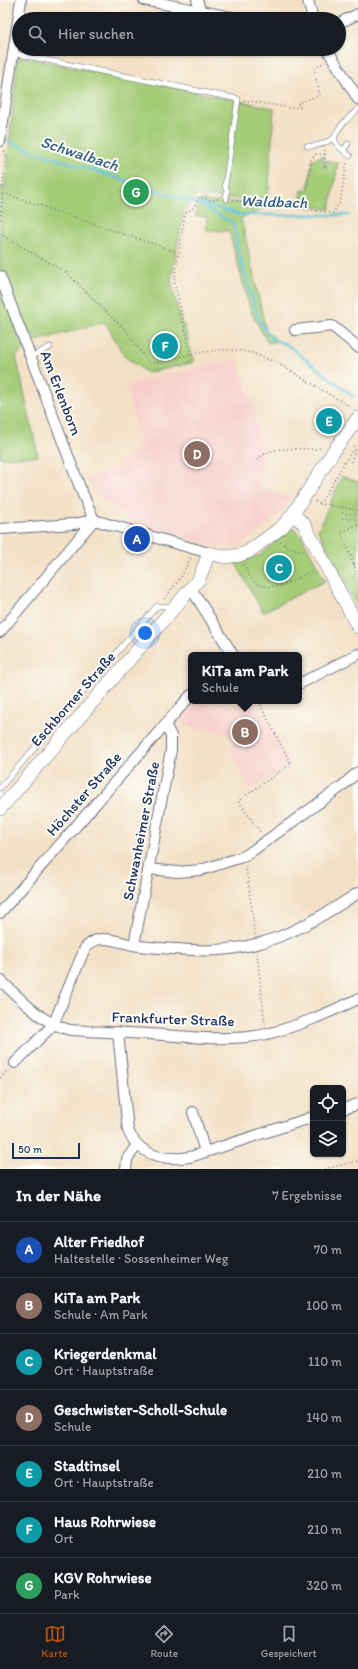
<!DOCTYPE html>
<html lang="de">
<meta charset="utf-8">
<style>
:root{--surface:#171b24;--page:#20242c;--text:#f1f3f6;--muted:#9ea1a6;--line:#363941;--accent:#b45309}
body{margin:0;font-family:Itim,sans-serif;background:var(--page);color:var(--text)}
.controls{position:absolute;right:12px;bottom:12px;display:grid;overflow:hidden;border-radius:6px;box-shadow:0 1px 3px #0004}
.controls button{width:36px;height:36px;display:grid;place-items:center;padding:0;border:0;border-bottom:1px solid var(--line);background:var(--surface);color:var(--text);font:20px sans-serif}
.scale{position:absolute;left:12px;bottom:10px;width:68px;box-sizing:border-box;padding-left:4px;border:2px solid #1b2f5e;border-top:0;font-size:11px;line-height:14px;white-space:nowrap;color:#1b2f5e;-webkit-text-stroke:3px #fdfcf7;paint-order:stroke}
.you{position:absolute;left:145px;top:633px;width:14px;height:14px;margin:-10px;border:3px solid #fff;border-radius:50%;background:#1a73e8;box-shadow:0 0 0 6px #1a73e833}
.badge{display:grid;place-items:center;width:26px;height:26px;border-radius:50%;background:var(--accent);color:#fff;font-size:13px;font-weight:700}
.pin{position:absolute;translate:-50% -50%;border:2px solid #fff;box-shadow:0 1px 4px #0006}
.popup{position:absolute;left:188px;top:652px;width:114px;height:52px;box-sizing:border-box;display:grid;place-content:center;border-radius:6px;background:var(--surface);filter:drop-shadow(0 1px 3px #0005);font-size:13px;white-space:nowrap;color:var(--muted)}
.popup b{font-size:15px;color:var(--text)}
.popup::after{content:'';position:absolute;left:50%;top:100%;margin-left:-8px;border:8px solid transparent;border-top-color:var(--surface)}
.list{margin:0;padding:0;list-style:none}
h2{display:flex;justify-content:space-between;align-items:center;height:52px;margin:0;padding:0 16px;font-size:17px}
h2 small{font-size:13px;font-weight:400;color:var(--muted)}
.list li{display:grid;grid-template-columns:26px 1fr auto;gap:12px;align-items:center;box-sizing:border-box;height:56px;padding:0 16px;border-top:1px solid var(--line)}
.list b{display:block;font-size:15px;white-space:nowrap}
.list p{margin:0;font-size:13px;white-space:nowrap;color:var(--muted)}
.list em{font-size:13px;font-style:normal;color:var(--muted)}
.icon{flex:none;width:22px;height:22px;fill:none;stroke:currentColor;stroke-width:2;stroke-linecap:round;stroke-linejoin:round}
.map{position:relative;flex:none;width:358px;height:1169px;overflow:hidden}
.search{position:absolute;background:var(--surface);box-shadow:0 1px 3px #0004;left:12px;right:12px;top:12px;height:44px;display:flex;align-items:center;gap:10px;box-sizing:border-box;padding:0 14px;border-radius:22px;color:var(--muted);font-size:15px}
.sheet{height:444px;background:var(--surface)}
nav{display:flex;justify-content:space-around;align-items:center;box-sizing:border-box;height:56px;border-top:1px solid var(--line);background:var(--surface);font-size:11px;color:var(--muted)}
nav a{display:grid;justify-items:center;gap:2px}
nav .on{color:var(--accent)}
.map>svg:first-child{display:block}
</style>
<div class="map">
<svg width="358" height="1169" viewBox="0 0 358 1169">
<rect width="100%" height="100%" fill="#fdfcf7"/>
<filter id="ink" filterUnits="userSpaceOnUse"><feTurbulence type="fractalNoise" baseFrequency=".025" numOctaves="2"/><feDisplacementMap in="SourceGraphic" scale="8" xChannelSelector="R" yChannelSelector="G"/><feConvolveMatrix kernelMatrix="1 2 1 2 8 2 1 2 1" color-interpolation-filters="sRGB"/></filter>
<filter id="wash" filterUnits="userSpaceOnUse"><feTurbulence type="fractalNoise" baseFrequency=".012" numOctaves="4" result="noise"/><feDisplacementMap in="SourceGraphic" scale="16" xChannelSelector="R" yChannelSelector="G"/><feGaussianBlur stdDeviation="0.9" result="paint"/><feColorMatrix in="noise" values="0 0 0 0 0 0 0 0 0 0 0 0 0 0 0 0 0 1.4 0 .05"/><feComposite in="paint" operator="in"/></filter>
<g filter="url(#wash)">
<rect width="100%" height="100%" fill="#f3e1c6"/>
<path fill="#f7d0cb" d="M237,358L253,406L264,462L257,484L289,498L284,510L261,530L233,549L218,547L134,525L121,513L102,500L84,479L113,470L141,446L125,385Z
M194,701H229L232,706L244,701H257L290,764L251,790L231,752L234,736L183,726L190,705Z"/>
<path fill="#a5cd78" stroke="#607e6b" d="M18,56L274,108L268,202L198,195L184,211L171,280L181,324L184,325L194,362L147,373L125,357L105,322L36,341L16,356L38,456L0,458V187L5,188Z
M323,155L324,167H326V160L338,163L330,209L300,205L302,190L308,191L312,161Z
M201,199L209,202L225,201L267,207L241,218L266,331L278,341L268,343L251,312L229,231L206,230L207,217L195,216Z
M342,476L358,482V607L318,530Z
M292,528L302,537L325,581L263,612L235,562L259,556Z"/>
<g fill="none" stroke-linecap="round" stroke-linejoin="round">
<path stroke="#5dc4da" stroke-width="2.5" d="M2,139L36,152L199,204H203L238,214L246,215H349
M199,204L233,223L239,254L259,321L272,339L286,344L354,397"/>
</g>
</g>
<g filter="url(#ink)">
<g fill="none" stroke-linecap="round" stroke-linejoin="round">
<defs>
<path id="service" d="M12,53L238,99L225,186L227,191L226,199
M307,146C317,147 326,143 334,138
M343,150L348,144
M350,156C345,152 339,148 336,143C329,133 351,116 358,109
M31,357L50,347
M0,788L157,606H166L171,610"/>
<path id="minor" d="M144,0L241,19
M197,0L201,12
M308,0L313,19
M339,23L358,14
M327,49L358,99
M0,141L21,0
M0,276L81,490L94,520
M295,330L332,326L358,347
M0,529L74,524L94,520L209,553
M191,588L233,655
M0,632L94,520
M299,684L358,654
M150,869L177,872L201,870L245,856L341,787L358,772
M0,913L191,695
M134,945L171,750V736L165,724
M0,980C21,999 41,1023 70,1030C101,1032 132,1033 164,1035C198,1038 234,1041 267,1034C299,1026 328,1013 358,999
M118,1032L128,1131C140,1156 165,1161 190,1157L313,1117
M15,1063L53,1025L85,948C90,943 96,938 103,939C113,939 124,943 133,945C152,948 172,949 191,950C260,954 303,929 358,893
M343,1109L358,1104
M193,1112L205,1152
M126,1169L127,1159L137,1145"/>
<path id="tertiary" d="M293,514L304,524L358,627
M0,809L199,579L209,553L225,557L240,555L248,552L282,527L293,514L335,449L358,418"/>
</defs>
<use href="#service" stroke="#676d82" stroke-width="6"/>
<use href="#minor" stroke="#676d82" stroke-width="12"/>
<use href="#tertiary" stroke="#676d82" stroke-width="14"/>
<path stroke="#676d82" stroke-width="1.5" stroke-dasharray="1 3" stroke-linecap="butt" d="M244,100L290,108L300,107L298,103L320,95L314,69L325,62
M325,150V167
M302,188L307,187L311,160L316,154H325
M3,193L177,252
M233,200L333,213L340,202L347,162
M0,219L6,153L4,150
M0,234L67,273L109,315L125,329L131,338L149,363H156L191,354L220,350H234L249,352L276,362L352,408
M191,354L174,281L185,214L194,207L199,197L210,200L219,199
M258,460C272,442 302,452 322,448
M351,462L355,450L353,443
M315,501L320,504L358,510
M320,504L351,452L358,450
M342,513L358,515
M342,518L358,519
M358,525L341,532L358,575
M280,542L294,549L306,552
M244,564C246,569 248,575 251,579C270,597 296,579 315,569
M354,565L358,563
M164,599L181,577L191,557
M261,701L260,704L291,764L238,801L261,833
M246,866L255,935
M257,953L265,1025
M0,1078L9,1069
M325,1169L358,1161"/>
<use href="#service" stroke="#fff" stroke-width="5"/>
<use href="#minor" stroke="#fff" stroke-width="10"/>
<use href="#tertiary" stroke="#fff" stroke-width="13"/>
</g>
</g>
<g text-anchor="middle" stroke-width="4" stroke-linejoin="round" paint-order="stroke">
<g font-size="15" fill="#1b2f5e" stroke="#fdfcf7">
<text transform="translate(61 393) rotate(69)" y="5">Am Erlenborn</text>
<text transform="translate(73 699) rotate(-49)" y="5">Eschborner Straße</text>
<text transform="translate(84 794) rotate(-49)" y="5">Höchster Straße</text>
<text transform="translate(141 831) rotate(-79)" y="5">Schwanheimer Straße</text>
<text transform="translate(173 1019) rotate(2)" y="5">Frankfurter Straße</text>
</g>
<g font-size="16" font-style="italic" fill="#2f5c83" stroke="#fdfcf7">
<text transform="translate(80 153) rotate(18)" y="6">Schwalbach</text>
<text transform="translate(274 201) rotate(2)" y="6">Waldbach</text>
</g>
</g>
</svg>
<div class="controls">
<button><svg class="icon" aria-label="locate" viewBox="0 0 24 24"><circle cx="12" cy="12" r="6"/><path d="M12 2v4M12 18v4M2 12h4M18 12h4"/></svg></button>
<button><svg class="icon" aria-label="layers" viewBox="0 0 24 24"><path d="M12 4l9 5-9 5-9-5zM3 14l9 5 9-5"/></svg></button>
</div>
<div class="scale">50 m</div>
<div class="you"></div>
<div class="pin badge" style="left:137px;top:539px;background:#1a4fb4">A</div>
<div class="pin badge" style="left:245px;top:732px;background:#8d6e63">B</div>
<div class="popup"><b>KiTa am Park</b>Schule</div>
<div class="pin badge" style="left:279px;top:568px;background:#0f9aa8">C</div>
<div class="pin badge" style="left:197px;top:454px;background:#8d6e63">D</div>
<div class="pin badge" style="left:329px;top:421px;background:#0f9aa8">E</div>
<div class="pin badge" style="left:165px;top:346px;background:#0f9aa8">F</div>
<div class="pin badge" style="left:136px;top:192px;background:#2e9e5b">G</div>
<div class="search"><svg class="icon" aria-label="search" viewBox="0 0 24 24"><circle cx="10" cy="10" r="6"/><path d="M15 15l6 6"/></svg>Hier suchen</div>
</div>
<section class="sheet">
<h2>In der Nähe<small>7 Ergebnisse</small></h2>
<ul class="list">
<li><span class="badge" style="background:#1a4fb4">A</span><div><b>Alter Friedhof</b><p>Haltestelle · Sossenheimer Weg</p></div><em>70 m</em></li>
<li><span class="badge" style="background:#8d6e63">B</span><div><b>KiTa am Park</b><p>Schule · Am Park</p></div><em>100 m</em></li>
<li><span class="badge" style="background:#0f9aa8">C</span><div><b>Kriegerdenkmal</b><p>Ort · Hauptstraße</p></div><em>110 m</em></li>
<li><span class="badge" style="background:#8d6e63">D</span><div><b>Geschwister-Scholl-Schule</b><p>Schule</p></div><em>140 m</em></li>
<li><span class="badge" style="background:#0f9aa8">E</span><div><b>Stadtinsel</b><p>Ort · Hauptstraße</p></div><em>210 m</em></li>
<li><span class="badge" style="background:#0f9aa8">F</span><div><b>Haus Rohrwiese</b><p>Ort</p></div><em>210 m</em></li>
<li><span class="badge" style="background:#2e9e5b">G</span><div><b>KGV Rohrwiese</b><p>Park</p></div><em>320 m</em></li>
</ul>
</section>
<nav>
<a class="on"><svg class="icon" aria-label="map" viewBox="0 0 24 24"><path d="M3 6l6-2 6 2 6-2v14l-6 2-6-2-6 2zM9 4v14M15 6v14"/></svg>Karte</a>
<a><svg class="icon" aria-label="directions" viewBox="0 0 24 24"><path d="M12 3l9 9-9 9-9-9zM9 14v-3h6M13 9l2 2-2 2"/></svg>Route</a>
<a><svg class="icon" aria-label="saved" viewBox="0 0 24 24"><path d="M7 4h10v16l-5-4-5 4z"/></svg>Gespeichert</a>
</nav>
